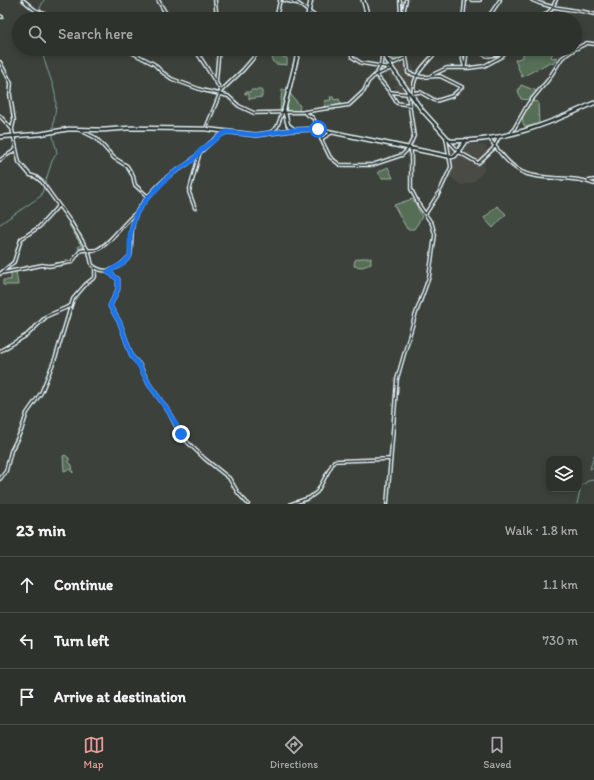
<!DOCTYPE html>
<meta charset="utf-8">
<style>
:root{--surface:#2d322c;--page:#393e38;--text:#f1f3f6;--muted:#a7aaa9;--line:#484d48;--accent:#e69b98}
body{margin:0;font-family:Itim,sans-serif;background:var(--page);color:var(--text)}
.controls{position:absolute;right:12px;bottom:12px;display:grid;overflow:hidden;border-radius:8px;box-shadow:0 2px 6px #0003}
.controls button{width:36px;height:36px;display:grid;place-items:center;padding:0;border:0;border-bottom:1px solid var(--line);background:var(--surface);color:var(--text);font:20px sans-serif}
.stop{position:absolute;width:12px;height:12px;margin:-9px;border:3px solid #1a73e8;border-radius:50%;background:#fff}
.stop.end{background:#1a73e8;border-color:#fff;box-shadow:0 1px 4px #0008}
.list{margin:0;padding:0;list-style:none}
h2{display:flex;justify-content:space-between;align-items:center;height:52px;margin:0;padding:0 16px;font-size:17px}
h2 small{font-size:13px;font-weight:400;color:var(--muted)}
.list li{display:grid;grid-template-columns:26px 1fr auto;gap:12px;align-items:center;box-sizing:border-box;height:56px;padding:0 16px;border-top:1px solid var(--line)}
.list b{display:block;font-size:15px;white-space:nowrap}
.list em{font-size:13px;font-style:normal;color:var(--muted)}
.icon{flex:none;width:22px;height:22px;fill:none;stroke:currentColor;stroke-width:2;stroke-linecap:round;stroke-linejoin:round}
.map{position:relative;flex:none;width:594px;height:504px;overflow:hidden}
.search{position:absolute;background:var(--surface);box-shadow:0 2px 6px #0003;left:12px;right:12px;top:12px;height:44px;display:flex;align-items:center;gap:10px;box-sizing:border-box;padding:0 14px;border-radius:22px;color:var(--muted);font-size:15px}
.sheet{height:220px;background:var(--surface)}
nav{display:flex;justify-content:space-around;align-items:center;box-sizing:border-box;height:56px;border-top:1px solid var(--line);background:var(--surface);font-size:11px;color:var(--muted)}
nav a{display:grid;justify-items:center;gap:2px}
nav .on{color:var(--accent)}
.map>svg:first-child{display:block}
</style>
<div class="map">
<svg width="594" height="504" viewBox="0 0 594 504">
<rect width="100%" height="100%" fill="#3c423b"/>
<filter id="ink" filterUnits="userSpaceOnUse"><feTurbulence type="fractalNoise" baseFrequency=".025" numOctaves="2"/><feDisplacementMap in="SourceGraphic" scale="8" xChannelSelector="R" yChannelSelector="G"/><feConvolveMatrix kernelMatrix="1 2 1 2 8 2 1 2 1" color-interpolation-filters="sRGB"/></filter>
<g filter="url(#ink)">
<path fill="#4c4c45" d="M401,61L402,64H411L417,73L413,88L398,93L394,86L398,84L394,79L391,80L384,65Z
M466,143L486,146L484,171L473,182L461,185L449,176L452,167L447,145H450L457,153Z"/>
<path fill="#546e54" stroke="#9eb0a6" d="M391,49H403L405,54L403,59L399,61L393,59L390,55Z
M542,49H557L551,56L552,58L557,57L553,64L550,62L522,77L515,60L523,57V53Z
M273,55H283V57L287,58V65L276,64L272,61Z
M521,85L539,92L531,100L521,99L518,91Z
M282,89L288,91L300,106L299,111H280Z
M251,90H262V97L249,99V94H245V92H250Z
M330,97H333L334,100L339,99L342,106L338,104H335V110H324L321,108L325,106L324,101L331,100Z
M532,101L538,102L539,124L525,127C519,118 525,108 532,101Z
M388,167L393,178H382L378,172Z
M412,199L416,204L422,217L414,229H407L394,205Z
M497,206L506,214L493,228L484,218Z
M72,220L78,231L76,232L78,235L80,233L87,246L79,249L78,247L81,245L68,223Z
M361,258H371V264L362,267L354,266L355,260Z
M16,271L18,285H3V280H11V272Z
M65,455L69,458V462L72,465L73,473L69,469L64,471L63,456Z"/>
<g fill="none" stroke-linecap="round" stroke-linejoin="round">
<path stroke="#859fa1" stroke-width="1" d="M44,19L40,8L44,0
M0,224L41,196L52,161L57,153C56,145 52,139 53,131C53,118 58,107 55,94C52,78 44,65 42,49
M594,455L590,469L594,467
M577,504L581,486L588,481L594,480"/>
<defs>
<path id="street" d="M23,0L35,10L58,19
M158,0L169,19
M215,0L217,19
M284,0L295,3
M293,0L319,19
M400,0L401,18
M471,0H480
M532,0C552,10 573,8 594,14
M403,12L412,15H423
M0,16L2,17
M276,19L280,0
M402,19L406,0
M463,19L465,0
M487,19L500,0
M540,19L551,10L556,0
M125,49L154,64L162,72L172,79L202,90L228,96L239,106L254,113L303,112L349,105L364,91L368,82L377,73L381,65L382,55
M195,49L215,81
M219,49L216,82L221,91
M351,49L352,57L361,63L392,68
M375,49L383,55
M404,49C406,56 408,66 408,73L422,77L440,76L462,87L452,96L436,101L420,92L413,93
M460,49L465,68
M470,49L488,56L505,53
M575,49L587,43L594,44
M258,54L269,49
M387,59L394,63L405,58
M0,62L11,83L10,95L14,120L12,129L19,162L30,175L36,177L42,182L70,221L89,252L92,265C106,277 119,268 130,256C133,242 129,228 136,214C140,204 164,178 173,173C179,169 186,166 191,161C203,151 212,138 227,132
M465,66L467,49
M392,68L376,75L390,92L407,94
M432,75L447,68H469L484,66L501,57L508,49
M390,92L397,103L410,105
M414,97C410,75 426,64 439,49
M305,113L313,118L319,129
M0,116L12,129
M206,128L221,91L243,70L261,49
M80,130L96,138L114,158L127,166L133,176L135,185L146,195L150,196
M270,133L277,127L284,109
M331,133L321,139L330,157L340,165H372L402,155L408,149L414,136L407,89
M511,134L528,104L548,80L562,58L575,49
M490,139C498,151 513,170 527,174C549,181 573,175 594,184
M450,142L459,152L478,163L493,149L499,137
M0,160L15,150
M588,181L594,180
M195,208L189,192L200,152
M426,213L439,193L451,167L446,138
M108,272L118,279V289L110,306L120,323L132,357L139,364L149,384L169,412L181,436L205,459L229,478L238,493L248,504
M2,273L42,265L49,266L72,262L80,251C85,249 91,251 96,250C110,245 123,222 136,213
M0,274L14,262L21,239L39,227L58,206
M0,351L27,335L47,316L70,306
M0,479L6,471L11,451L21,431L27,413L41,393L56,356L73,299L86,284L95,277V268
M291,504L309,498L317,492L334,461L390,459
M387,504L397,379L415,316L429,277L435,235L432,224L419,205L411,189V149"/>
<path id="secondary" d="M363,0L369,19
M307,19L311,0
M381,49L391,67L422,110L450,141C503,142 547,125 594,103
M293,129L288,125L284,109L299,49
M0,137L40,134L69,129L103,130L130,128L205,129L256,135L292,130L317,129L452,157L455,156L466,140"/>
</defs>
<use href="#street" stroke="#e8f1f8" stroke-width="4.5"/>
<use href="#secondary" stroke="#e8f1f8" stroke-width="5.5"/>
<use href="#street" stroke="#26332d" stroke-width="1.5"/>
<use href="#secondary" stroke="#26332d" stroke-width="2.5"/>
</g>
</g>
<g fill="none" stroke-linecap="round" stroke-linejoin="round" filter="url(#ink)">
<path stroke="#1a73e8" stroke-width="5" d="M181,434L169,412L149,384L139,365L132,357L120,323L110,306L118,289V279L108,272L122,264L130,256V235L134,220L136,214L146,200L170,175L192,161L201,150L223,134L227,132L256,135L292,130L318,129"/>
</g>
</svg>
<div class="controls">
<button><svg class="icon" aria-label="layers" viewBox="0 0 24 24"><path d="M12 4l9 5-9 5-9-5zM3 14l9 5 9-5"/></svg></button>
</div>
<div class="stop" style="left:318px;top:129px"></div>
<div class="stop end" style="left:181px;top:434px"></div>
<div class="search"><svg class="icon" aria-label="search" viewBox="0 0 24 24"><circle cx="10" cy="10" r="6"/><path d="M15 15l6 6"/></svg>Search here</div>
</div>
<section class="sheet">
<h2>23 min<small>Walk · 1.8 km</small></h2>
<ul class="list">
<li><svg class="icon" aria-label="ahead" viewBox="0 0 24 24"><path d="M12 20V5M6 11l6-6 6 6"/></svg><div><b>Continue</b></div><em>1.1 km</em></li>
<li><svg class="icon" aria-label="left" viewBox="0 0 24 24"><path d="M17 20v-9H6M10 6l-5 5 5 5"/></svg><div><b>Turn left</b></div><em>730 m</em></li>
<li><svg class="icon" aria-label="arrive" viewBox="0 0 24 24"><path d="M6 21V4h12l-3 4 3 4H6"/></svg><div><b>Arrive at destination</b></div></li>
</ul>
</section>
<nav>
<a class="on"><svg class="icon" aria-label="map" viewBox="0 0 24 24"><path d="M3 6l6-2 6 2 6-2v14l-6 2-6-2-6 2zM9 4v14M15 6v14"/></svg>Map</a>
<a><svg class="icon" aria-label="directions" viewBox="0 0 24 24"><path d="M12 3l9 9-9 9-9-9zM9 14v-3h6M13 9l2 2-2 2"/></svg>Directions</a>
<a><svg class="icon" aria-label="saved" viewBox="0 0 24 24"><path d="M7 4h10v16l-5-4-5 4z"/></svg>Saved</a>
</nav>
